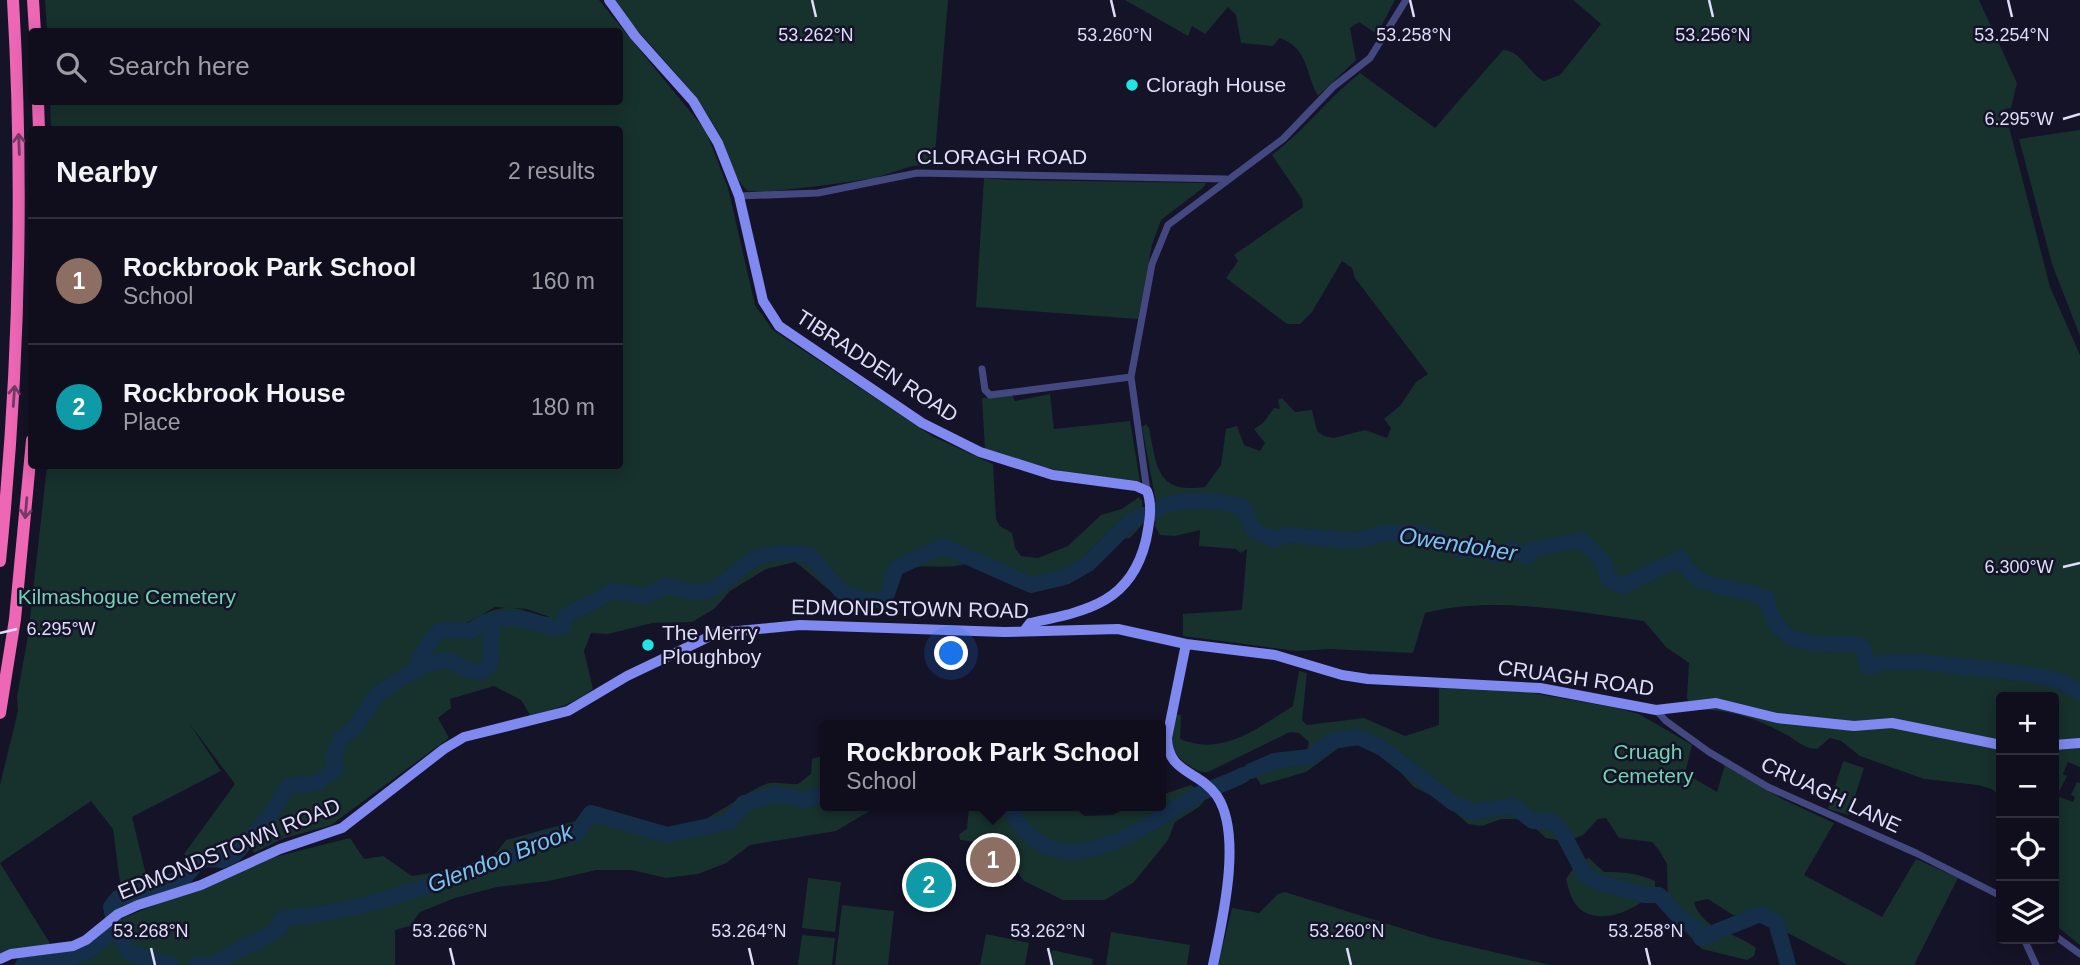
<!DOCTYPE html>
<meta charset="utf-8">
<style>
:root{--surface:#100e1d;--page:#191726;--text:#f1f3f6;--muted:#9c9ca4;--line:#302e3b;--accent:#8c9099}
body{margin:0;font-family:Helvetica,sans-serif;background:var(--page);color:var(--text)}
.controls{position:absolute;right:21px;bottom:21px;display:grid;overflow:hidden;border-radius:7px;box-shadow:0 4px 18px #0003}
.controls button{width:63px;height:63px;display:grid;place-items:center;padding:0;border:0;border-bottom:2px solid var(--line);background:var(--surface);color:var(--text);font:35px sans-serif}
.you{position:absolute;left:952px;top:654px;width:24px;height:24px;margin:-18px;border:5px solid #fff;border-radius:50%;background:#1a73e8;box-shadow:0 0 0 10px #1a73e833}
.badge{display:grid;place-items:center;width:46px;height:46px;border-radius:50%;background:var(--accent);color:#fff;font-size:23px;font-weight:700}
.pin{position:absolute;translate:-50% -50%;border:4px solid #fff;box-shadow:0 2px 7px #0006}
.popup{position:absolute;left:820px;top:720px;width:346px;height:91px;box-sizing:border-box;display:grid;place-content:center;border-radius:7px;background:var(--surface);filter:drop-shadow(0 2px 5px #0005);font-size:23px;white-space:nowrap;color:var(--muted)}
.popup b{font-size:26px;color:var(--text)}
.popup::after{content:'';position:absolute;left:50%;top:100%;margin-left:-14px;border:14px solid transparent;border-top-color:var(--surface)}
.list{margin:0;padding:0;list-style:none}
h2{display:flex;justify-content:space-between;align-items:center;height:91px;margin:0;padding:0 28px;font-size:30px}
h2 small{font-size:23px;font-weight:400;color:var(--muted)}
.list li{display:grid;grid-template-columns:46px 1fr auto;gap:21px;align-items:center;box-sizing:border-box;height:126px;padding:0 28px;border-top:2px solid var(--line)}
.list b{display:block;font-size:26px;white-space:nowrap}
.list p{margin:0;font-size:23px;white-space:nowrap;color:var(--muted)}
.list em{font-size:23px;font-style:normal;color:var(--muted)}
.icon{flex:none;width:38px;height:38px;fill:none;stroke:currentColor;stroke-width:2;stroke-linecap:round;stroke-linejoin:round}
.map{position:relative;flex:none;width:2080px;height:965px;overflow:hidden}
.search{position:absolute;background:var(--surface);box-shadow:0 4px 18px #0003;left:28px;top:28px;width:595px;height:77px;display:flex;align-items:center;gap:18px;box-sizing:border-box;padding:0 24px;border-radius:7px;color:var(--muted);font-size:26px}
.panel{position:absolute;background:var(--surface);box-shadow:0 4px 18px #0003;left:28px;top:126px;width:595px;height:343px;border-radius:7px}
.map>svg:first-child{display:block}
</style>
<div class="map">
<svg width="2080" height="965" viewBox="0 0 2080 965">
<rect width="100%" height="100%" fill="#151327"/>
<path fill="#17312d" fill-rule="evenodd" d="M45,0H599L706,131L728,188L755,305L773,330L932,436L993,464L996,519L1000,526L1012,533L1015,548L1021,556L1038,558L1068,546L1101,515L1122,509L1139,497L1142,501V525L1130,538L1116,540L1095,550L1069,577L1058,584L1015,587L972,561C952,572 924,562 898,570L888,599C846,617 826,584 795,562L766,569L730,591L714,609L692,622L652,623L608,634L591,633L584,651L593,689C573,704 554,710 530,715L521,700L494,686L450,699L451,708L438,718L449,738L331,825L282,839L254,853L244,833L245,837C226,858 217,852 194,862L184,854L235,784L189,723L221,771L132,817L151,895L123,906L113,829L91,801L0,863V785L18,711L17,697L28,636L47,466H620V130L51,129L50,102H620V32L47,31ZM495,607L526,609L550,617C536,617 520,606 503,608C476,612 468,630 436,629L466,624Z
M613,0H948L934,165L912,166L875,178L827,185L765,192L748,191C733,179 729,154 721,138C694,85 648,47 613,0Z
M1125,0H1395L1377,34L1359,22L1350,28L1356,60L1318,96C1305,73 1309,49 1280,38L1273,46L1241,43L1236,15L1228,7L1205,34L1192,26L1188,36Z
M1573,0H1979L2017,83L2011,108L2005,109L2008,123L2050,287L2080,355V767L2068,762L2063,774L2067,776L2057,796L2073,802L2075,797L2071,795L2077,782L2080,783V945L2054,924V697H2001V797L1992,789L1978,785L1924,779L1860,756L1841,741L1830,738L1817,749C1804,748 1798,742 1787,735C1757,718 1726,708 1692,710L1687,698L1689,663L1666,647L1644,621C1572,612 1496,595 1425,613L1413,653L1330,649L1296,651L1183,636V614L1242,610L1247,549L1240,553L1236,549L1199,546L1200,530L1175,536L1160,535L1155,526L1156,502L1142,427L1146,424L1149,428C1157,467 1156,494 1205,487L1221,465L1226,429L1237,426L1244,445L1260,451L1265,443L1254,429L1263,423L1274,408L1280,409L1278,400L1282,398L1295,412L1312,410L1317,431L1324,436L1334,438L1365,430L1387,438L1391,428L1384,419L1400,406L1416,382L1428,374L1355,278L1352,268L1342,261L1312,312L1300,324H1287L1226,278L1238,261L1234,255L1303,207L1302,199L1272,155C1304,131 1328,98 1360,73L1435,128L1503,50C1521,50 1529,74 1544,81L1560,75L1601,24Z
M2080,130V336L2052,264L2019,139Z
M984,178L1010,180L1206,183L1204,187L1161,220L1152,245L1138,319L976,307Z
M1050,394L1054,429L1130,421L1140,481L1067,473L985,450L982,398L1012,395L1015,401Z
M1299,671L1307,673L1302,720L1307,725L1364,718L1405,736L1439,725V688L1515,690L1617,708L1639,714L1692,745L1685,773L1717,792L1725,765L1782,799L1834,823L1804,875L1882,917L1916,859L1958,878L1914,965H1848L1771,924L1752,916L1733,915L1708,899L1694,902C1702,931 1735,931 1756,948L1754,956L1747,960L1702,949L1673,919L1668,905L1667,864L1659,850L1652,842L1619,838L1606,818L1598,819L1583,835L1566,842L1546,838L1530,823L1516,819H1501L1482,826L1468,824L1444,802L1414,787L1390,761L1362,745L1344,744L1306,772L1261,785L1254,774L1258,769L1307,751L1309,742L1299,733L1290,732L1208,772C1199,773 1195,769 1187,764C1167,751 1172,736 1174,714L1181,715L1180,739C1223,757 1258,728 1293,706Z
M825,755V806H878L836,831L750,845L726,863L698,874L666,878L632,870H596L549,881L497,887L455,898L420,912L410,926L395,930V965H35L36,959L88,949L123,918L266,859L350,838L364,859L383,856L412,876L487,864L506,840L576,821L599,808C624,814 653,830 679,829C700,828 742,794 766,784C775,781 788,785 798,784L811,774L812,759Z
M1843,761L1864,768L1849,815L1828,809Z
M1191,785L1207,797L1199,807L1175,822L1168,840L1134,882L1105,900H1063L1024,881L1014,868L1004,846L960,840L959,834L967,829L969,806H1074L1084,816L1113,815L1130,806H1161V795Z
M1589,858L1604,872C1623,872 1638,873 1655,881V889C1642,908 1601,927 1580,909C1571,901 1569,890 1566,879L1578,862Z
M0,863L51,945L0,953Z
M808,878L841,882L835,932L802,928Z
M1285,892L1433,938L1550,965H1218L1232,908L1259,913L1278,894Z
M842,905L894,911L888,965H835Z
M1111,932L1190,945L1187,965H1106Z
M986,934L1029,943L1025,965H980Z
M802,935L835,938L832,965H798Z
M1052,950L1093,959L1092,965H1049Z"/>
<g fill="none" stroke-linecap="round" stroke-linejoin="round">
<path stroke="#152e49" stroke-width="16" d="M420,667L418,661L433,637L441,630L470,631L484,623L506,618L528,620L554,628L563,626L565,616C581,607 596,602 612,591L646,596L666,586C679,587 691,594 704,592C726,587 739,565 759,557C775,551 793,553 809,555L841,591L864,600H881L887,594L896,568L943,546L1031,585L1065,577L1088,564L1129,523L1142,515H1150C1174,494 1214,500 1243,507L1254,531L1274,539L1287,535L1357,541L1382,533H1420L1463,550H1480L1495,555L1511,549L1527,556L1533,549L1581,540C1595,552 1605,559 1608,579L1622,586L1681,558C1699,595 1736,584 1766,598C1778,652 1814,642 1858,644L1864,650L1868,667L1881,663L1921,662L2028,674L2056,680L2080,692
M1251,771L1274,761L1310,757L1332,741L1359,737L1382,748L1452,802L1472,812L1513,806L1533,821H1550L1560,828L1585,875L1600,883L1645,895H1659L1680,918L1697,929L1701,938L1760,914L1776,922L1788,965
M1008,806C1014,814 1019,826 1027,833C1079,883 1156,817 1203,792C1216,786 1230,782 1243,775
M115,927L130,953L171,965
M23,965C67,961 85,960 115,927L111,907L118,898L185,877L196,864L206,859L222,860L234,855L269,817L288,786L318,783L336,768L333,758L341,738L354,729L377,694L420,667L447,659L467,670L482,672L490,665L492,622
M196,965H211
M215,965C233,948 261,943 281,927L280,921L285,918C367,912 440,881 518,855C530,841 556,835 575,835L591,813L667,835L728,822L744,803L777,794L803,800L825,794"/>
<path stroke="#444881" stroke-width="7" d="M739,196L818,193L917,173L1226,179
M982,369L985,390L990,395L1131,377
M1147,491L1131,377L1152,264L1168,225L1283,139L1333,87L1370,58L1406,0
M1656,710L1666,721L1709,752L1768,787L1916,853L2001,896
M2054,935L2080,954
M2024,939L2036,965"/>
<path stroke="#8089f0" stroke-width="10" d="M609,0L635,36L693,101L718,143L739,196L763,301L779,326L922,423L980,452L1053,475L1136,486L1147,491C1153,506 1149,525 1146,540C1131,603 1087,611 1030,623L1024,631
M1186,644L1167,738C1168,774 1199,770 1217,796C1243,835 1222,922 1213,965
M2054,745L2080,743
M0,959L11,954L73,946L86,940L118,914L138,905L201,885L280,849L342,828L444,749L464,737L568,711L627,676L717,633L800,625L1004,632L1118,629L1186,644L1275,655L1342,675L1368,679L1540,688L1656,710L1716,703L1777,718L1854,726L1892,723L2001,745"/>
<path stroke="#ed67b5" stroke-width="12" d="M33,0L35,32
M38,102L39,130
M0,561C19,374 24,188 13,0
M0,713L15,619L32,440"/>
</g>
<defs><path id="oneway-shaft" d="M-6 0H5M1.5-3L5.5 0L1.5 3" fill="none" stroke-width="1.6" stroke-linecap="round" stroke-linejoin="round" transform="scale(1.75)"/></defs>
<g stroke="#763967">
<use href="#oneway-shaft" transform="translate(19 144) rotate(-92)"/>
<use href="#oneway-shaft" transform="translate(14 396) rotate(-86)"/>
<use href="#oneway-shaft" transform="translate(26 508) rotate(95)"/>
</g>
<path fill="none" stroke="#dedefb" stroke-width="2.5" d="M812,0L816,17M1111,0L1115,17M1410,0L1414,17M1709,0L1713,17M2008,0L2012,17M2063,119L2080,114M2063,567L2080,563M0,633L17,629M151,948L155,965M450,948L454,965M749,948L753,965M1048,948L1052,965M1347,948L1351,965M1646,948L1650,965"/>
<g fill="#21e4e3" stroke="#151327" stroke-width="2.5">
<circle cx="1132" cy="85" r="7"/>
<circle cx="648" cy="645" r="7"/>
</g>
<g text-anchor="middle" stroke-width="5" stroke-linejoin="round" paint-order="stroke">
<g font-size="21" fill="#dedefb" stroke="#151327" text-anchor="start">
<text x="1146" y="92">Cloragh House</text>
<text x="662" y="640">The Merry<tspan x="662" dy="24">Ploughboy</tspan></text>
</g>
<g font-size="21" fill="#dedefb" stroke="#151327">
<text x="1002" y="164">CLORAGH ROAD</text>
<text transform="translate(877 366) rotate(33)" y="7">TIBRADDEN ROAD</text>
<text transform="translate(910 609) rotate(1)" y="7">EDMONDSTOWN ROAD</text>
<text transform="translate(1576 678) rotate(8)" y="7">CRUAGH ROAD</text>
<text transform="translate(1831 795) rotate(25)" y="7">CRUAGH LANE</text>
<text transform="translate(229 849) rotate(-22)" y="7">EDMONDSTOWN ROAD</text>
</g>
<g font-size="21" fill="#71d3b1" stroke="#151327">
<text x="127" y="604">Kilmashogue Cemetery</text>
<text x="1648" y="759">Cruagh<tspan x="1648" dy="24">Cemetery</tspan></text>
</g>
<g font-size="23" font-style="italic" fill="#78c4ef" stroke="#151327">
<text transform="translate(1458 544) rotate(9)" y="8">Owendoher</text>
<text transform="translate(500 858) rotate(-21)" y="8">Glendoo Brook</text>
</g>
</g>
<g font-size="18" text-anchor="middle" fill="#dedefb" stroke="#151327" stroke-width="5" stroke-linejoin="round" paint-order="stroke">
<text x="816" y="41">53.262°N</text>
<text x="1115" y="41">53.260°N</text>
<text x="2012" y="41">53.254°N</text>
<text x="1414" y="41">53.258°N</text>
<text x="1713" y="41">53.256°N</text>
<text x="2019" y="125">6.295°W</text>
<text x="2019" y="573">6.300°W</text>
<text x="61" y="635">6.295°W</text>
<text x="151" y="937">53.268°N</text>
<text x="450" y="937">53.266°N</text>
<text x="749" y="937">53.264°N</text>
<text x="1048" y="937">53.262°N</text>
<text x="1347" y="937">53.260°N</text>
<text x="1646" y="937">53.258°N</text>
</g>
</svg>
<div class="controls">
<button>+</button>
<button>−</button>
<button><svg class="icon" aria-label="locate" viewBox="0 0 24 24"><circle cx="12" cy="12" r="6"/><path d="M12 2v4M12 18v4M2 12h4M18 12h4"/></svg></button>
<button><svg class="icon" aria-label="layers" viewBox="0 0 24 24"><path d="M12 4l9 5-9 5-9-5zM3 14l9 5 9-5"/></svg></button>
</div>
<div class="you"></div>
<div class="pin badge" style="left:993px;top:860px;background:#8d6e63">1</div>
<div class="popup"><b>Rockbrook Park School</b>School</div>
<div class="pin badge" style="left:929px;top:885px;background:#0f9aa8">2</div>
<div class="search"><svg class="icon" aria-label="search" viewBox="0 0 24 24"><circle cx="10" cy="10" r="6"/><path d="M15 15l6 6"/></svg>Search here</div>
<section class="panel">
<h2>Nearby<small>2 results</small></h2>
<ul class="list">
<li><span class="badge" style="background:#8d6e63">1</span><div><b>Rockbrook Park School</b><p>School</p></div><em>160 m</em></li>
<li><span class="badge" style="background:#0f9aa8">2</span><div><b>Rockbrook House</b><p>Place</p></div><em>180 m</em></li>
</ul>
</section>
</div>
